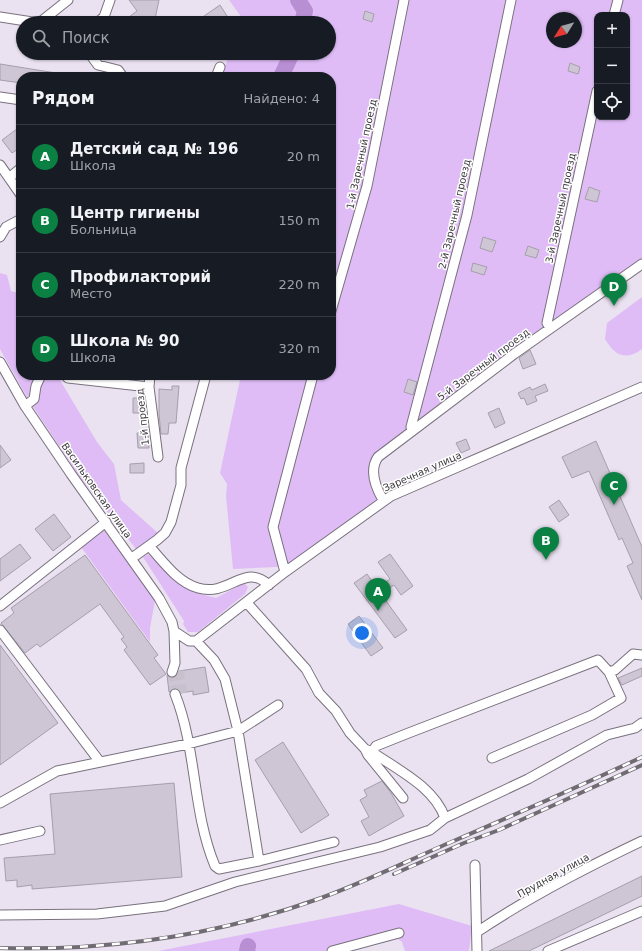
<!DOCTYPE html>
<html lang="ru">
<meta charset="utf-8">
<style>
:root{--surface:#171b24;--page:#242831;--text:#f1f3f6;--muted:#9ea1a6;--line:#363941;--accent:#0b8043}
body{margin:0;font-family:"DejaVu Sans",sans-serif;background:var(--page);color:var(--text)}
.controls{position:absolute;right:12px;top:12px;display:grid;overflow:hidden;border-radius:8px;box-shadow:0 1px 3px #0004}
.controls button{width:36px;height:36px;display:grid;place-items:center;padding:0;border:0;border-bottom:1px solid var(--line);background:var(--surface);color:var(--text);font:20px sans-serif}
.compass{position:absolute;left:546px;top:12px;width:36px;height:36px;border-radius:50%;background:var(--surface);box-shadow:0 1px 3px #0004;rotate:233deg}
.you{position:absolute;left:362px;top:633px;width:14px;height:14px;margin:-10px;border:3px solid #fff;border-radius:50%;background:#1a73e8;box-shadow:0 0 0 6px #1a73e833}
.badge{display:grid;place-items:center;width:26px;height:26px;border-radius:50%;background:var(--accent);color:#fff;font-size:13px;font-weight:700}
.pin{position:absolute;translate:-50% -33px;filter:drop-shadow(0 1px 2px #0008)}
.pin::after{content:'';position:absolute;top:21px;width:14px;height:12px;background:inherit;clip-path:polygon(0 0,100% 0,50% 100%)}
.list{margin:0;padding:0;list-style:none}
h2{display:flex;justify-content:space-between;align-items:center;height:52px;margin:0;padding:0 16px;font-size:17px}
h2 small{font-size:13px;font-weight:400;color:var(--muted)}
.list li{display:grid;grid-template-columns:26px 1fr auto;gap:12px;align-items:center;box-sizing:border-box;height:64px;padding:0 16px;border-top:1px solid var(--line)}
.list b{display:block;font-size:15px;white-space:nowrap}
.list p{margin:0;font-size:13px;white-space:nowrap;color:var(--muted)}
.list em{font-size:13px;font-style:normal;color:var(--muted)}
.icon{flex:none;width:22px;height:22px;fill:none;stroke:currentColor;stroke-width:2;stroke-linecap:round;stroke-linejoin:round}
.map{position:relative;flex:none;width:642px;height:951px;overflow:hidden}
.search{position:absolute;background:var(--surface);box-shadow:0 1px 3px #0004;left:16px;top:16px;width:320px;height:44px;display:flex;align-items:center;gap:10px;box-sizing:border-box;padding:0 14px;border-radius:22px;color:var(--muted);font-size:15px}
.panel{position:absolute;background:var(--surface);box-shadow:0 1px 3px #0004;left:16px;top:72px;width:320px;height:308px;border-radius:16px}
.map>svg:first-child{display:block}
</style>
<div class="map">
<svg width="642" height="951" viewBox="0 0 642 951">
<rect width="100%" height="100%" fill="#ebe2f1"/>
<path fill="#dfbcf6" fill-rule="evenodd" d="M229,0H642V267L530,345L375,465L379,498L288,564L277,567L233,569L226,496L227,484L220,473L241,375H331V77H221L230,53H329V23H241L242,18ZM597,15H627V117H597ZM552,18H576V42H552Z
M0,273L7,275L11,291L21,294V375H57L97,442L114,464L121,500L159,534L136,549L77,473L28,399L0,349Z
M642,297V349C626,361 615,356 605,339L607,323Z
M104,529L107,530L155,601L150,628V642L81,547Z
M148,554L193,592L216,598L244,583L248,587L245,594L198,632H188L183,624L184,621L143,557Z
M399,904L472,926L469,951H405L402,942L398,939L346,951H158Z"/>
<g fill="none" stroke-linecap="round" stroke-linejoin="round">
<path stroke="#b98fd4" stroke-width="16" d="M298,0L305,11L302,23
M281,77L292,53
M247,951L248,946"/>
</g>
<path fill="#cec6d4" stroke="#a69eac" d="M129,0H159L155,19L149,23H121L137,11Z
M220,5L229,19L224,23H194Z
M365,11L374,14L372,22L363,19Z
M570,63L580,67L578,74L568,71Z
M0,64L56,73L55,77H21V83L0,80Z
M21,126V147L12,153L2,140Z
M589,187L600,191L597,202L585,199Z
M483,237L496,241L492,252L480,248Z
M528,246L539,250L536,258L525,255Z
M473,263L487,267L484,275L471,271Z
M530,350L536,364L523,369L519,358Z
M408,379L417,382L413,395L404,392Z
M545,384L548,391L535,396L537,401L527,405L524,398L521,399L518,393L530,387L532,390Z
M172,386H179L176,423H169L168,434H161L159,414V389L172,390Z
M133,398H139L140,413H133Z
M499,408L505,423L495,428L488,413Z
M137,433H148L149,448H138Z
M466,439L470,449L461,453L456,443Z
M596,441L642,547V600L627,566L633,563L622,538L619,540L589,471L572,478L562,457Z
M0,445L11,460L0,468Z
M144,463V473H130V464Z
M559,500L569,515L559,522L549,507Z
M54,514L71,537L53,551L35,529Z
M20,544L31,558L0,581V559Z
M390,554L413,586L401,595L394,585L381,594L407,630L395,638L354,583L367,574L377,588L390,579L378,562Z
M85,555L158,655L154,658L166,674L150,685L124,650L127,647L121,639L124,637L100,604L40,647L37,644L25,653L1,623L14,613L11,608Z
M359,616L383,648L371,656L348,624Z
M0,645L58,723L0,765Z
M205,667L209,692L193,695V691L181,693L176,688L169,692L167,675L173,678L176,676L179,671Z
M642,668V676L622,685L618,678Z
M283,742L329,815L301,833L255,760Z
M382,781L391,793L404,816L369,836L361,821L369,817L360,800L367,796L364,790Z
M174,783L182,877L32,889V885L17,887V880L6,881L4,858L55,854L50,794Z
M642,876V896L529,951H489Z"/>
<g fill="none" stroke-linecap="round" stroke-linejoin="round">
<path stroke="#c8c0cd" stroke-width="9" stroke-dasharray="9 4.5" stroke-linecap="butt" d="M179,671L183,693
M172,672L175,694"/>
<defs>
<path id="minor" d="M614,15L618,0
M0,17L39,23L68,0
M97,23L104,17L110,0
M89,53L98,65L118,70L123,77
M216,77L220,67
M0,97L21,100
M0,165L21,195
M9,178L21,168
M0,237L6,227L21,219
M331,311L367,186L404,0
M550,328L547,323L597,91
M0,362L25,406L71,474L159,598L172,622L174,631L175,663L172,672
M65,375L68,378L149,387
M150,375L149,387L158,457
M25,406L34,399L36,386L41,375
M412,431L411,427L467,215L511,0
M383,500C376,488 369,470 378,457L514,354L642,264
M149,546C163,561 177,582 198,588C230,597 244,562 269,585
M132,558L157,540L165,533L171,522L181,485V468L206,375
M285,572L273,527L313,375
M0,606L106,522
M0,630L100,762
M174,631L189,641H196L285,572L391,496L642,387
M609,672L615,670L633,654L642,655
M175,694C197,749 192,811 215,866L219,869L259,861L238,731L225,679L214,660L196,641
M365,749L368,755L403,798
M372,752L376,746L406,734L598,660L609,672L621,698L592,715L492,758
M0,803L57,771L188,744L238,731L278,705
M445,818L528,779L607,735L635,728L642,723
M0,840L40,831
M259,861L334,842
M475,865L477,951
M0,915L97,914L165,906L235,882L380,847L430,830L445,818C434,787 398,770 372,752L365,749L350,733L336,711L319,693L306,669L247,603
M477,932C529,897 585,868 642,841
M332,951L399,933
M548,951L642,911"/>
</defs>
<use href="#minor" stroke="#79717e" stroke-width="11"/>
<use href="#minor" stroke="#fff" stroke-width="9"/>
<defs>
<path id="rail" d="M394,874L464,843L499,830L642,765
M0,948C109,951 219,935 321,898C365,882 407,861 449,843C514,815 578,787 642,757"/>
</defs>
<use href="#rail" stroke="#716c74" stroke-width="4"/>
<use href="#rail" stroke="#fff" stroke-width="2.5" stroke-dasharray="8" stroke-linecap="butt"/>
</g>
<g text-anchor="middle" stroke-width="3" stroke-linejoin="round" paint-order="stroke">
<g font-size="10" fill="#3d3a3f" stroke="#fff">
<text transform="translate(361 154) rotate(-78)" y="4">1-й Заречный проезд</text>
<text transform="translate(560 208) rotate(-78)" y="4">3-й Заречный проезд</text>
<text transform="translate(454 214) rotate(-77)" y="4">2-й Заречный проезд</text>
<text transform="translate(483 364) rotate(-37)" y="4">5-й Заречный проезд</text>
<text transform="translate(142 417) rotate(-96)" y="4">1-й проезд</text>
<text transform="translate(422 471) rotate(-24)" y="4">Заречная улица</text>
<text transform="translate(97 490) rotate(55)" y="4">Васильковская улица</text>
<text transform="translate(553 875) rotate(-29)" y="4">Прудная улица</text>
</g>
</g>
</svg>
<div class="controls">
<button>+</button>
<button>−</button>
<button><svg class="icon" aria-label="locate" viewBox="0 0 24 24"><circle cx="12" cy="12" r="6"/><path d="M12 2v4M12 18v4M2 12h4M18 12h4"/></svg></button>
</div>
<svg class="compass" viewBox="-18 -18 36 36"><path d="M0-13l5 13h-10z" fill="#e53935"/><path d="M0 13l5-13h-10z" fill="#9ea1a6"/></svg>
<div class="you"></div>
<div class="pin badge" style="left:378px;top:611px">A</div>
<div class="pin badge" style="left:546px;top:560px">B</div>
<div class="pin badge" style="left:614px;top:505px">C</div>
<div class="pin badge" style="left:614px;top:306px">D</div>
<div class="search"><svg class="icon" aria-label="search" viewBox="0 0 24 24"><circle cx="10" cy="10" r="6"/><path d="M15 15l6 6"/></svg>Поиск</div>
<section class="panel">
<h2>Рядом<small>Найдено: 4</small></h2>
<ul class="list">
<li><span class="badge">A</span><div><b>Детский сад № 196</b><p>Школа</p></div><em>20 m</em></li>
<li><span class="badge">B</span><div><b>Центр гигиены</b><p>Больница</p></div><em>150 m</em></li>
<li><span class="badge">C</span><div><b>Профилакторий</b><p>Место</p></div><em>220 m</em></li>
<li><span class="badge">D</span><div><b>Школа № 90</b><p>Школа</p></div><em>320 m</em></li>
</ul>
</section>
</div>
